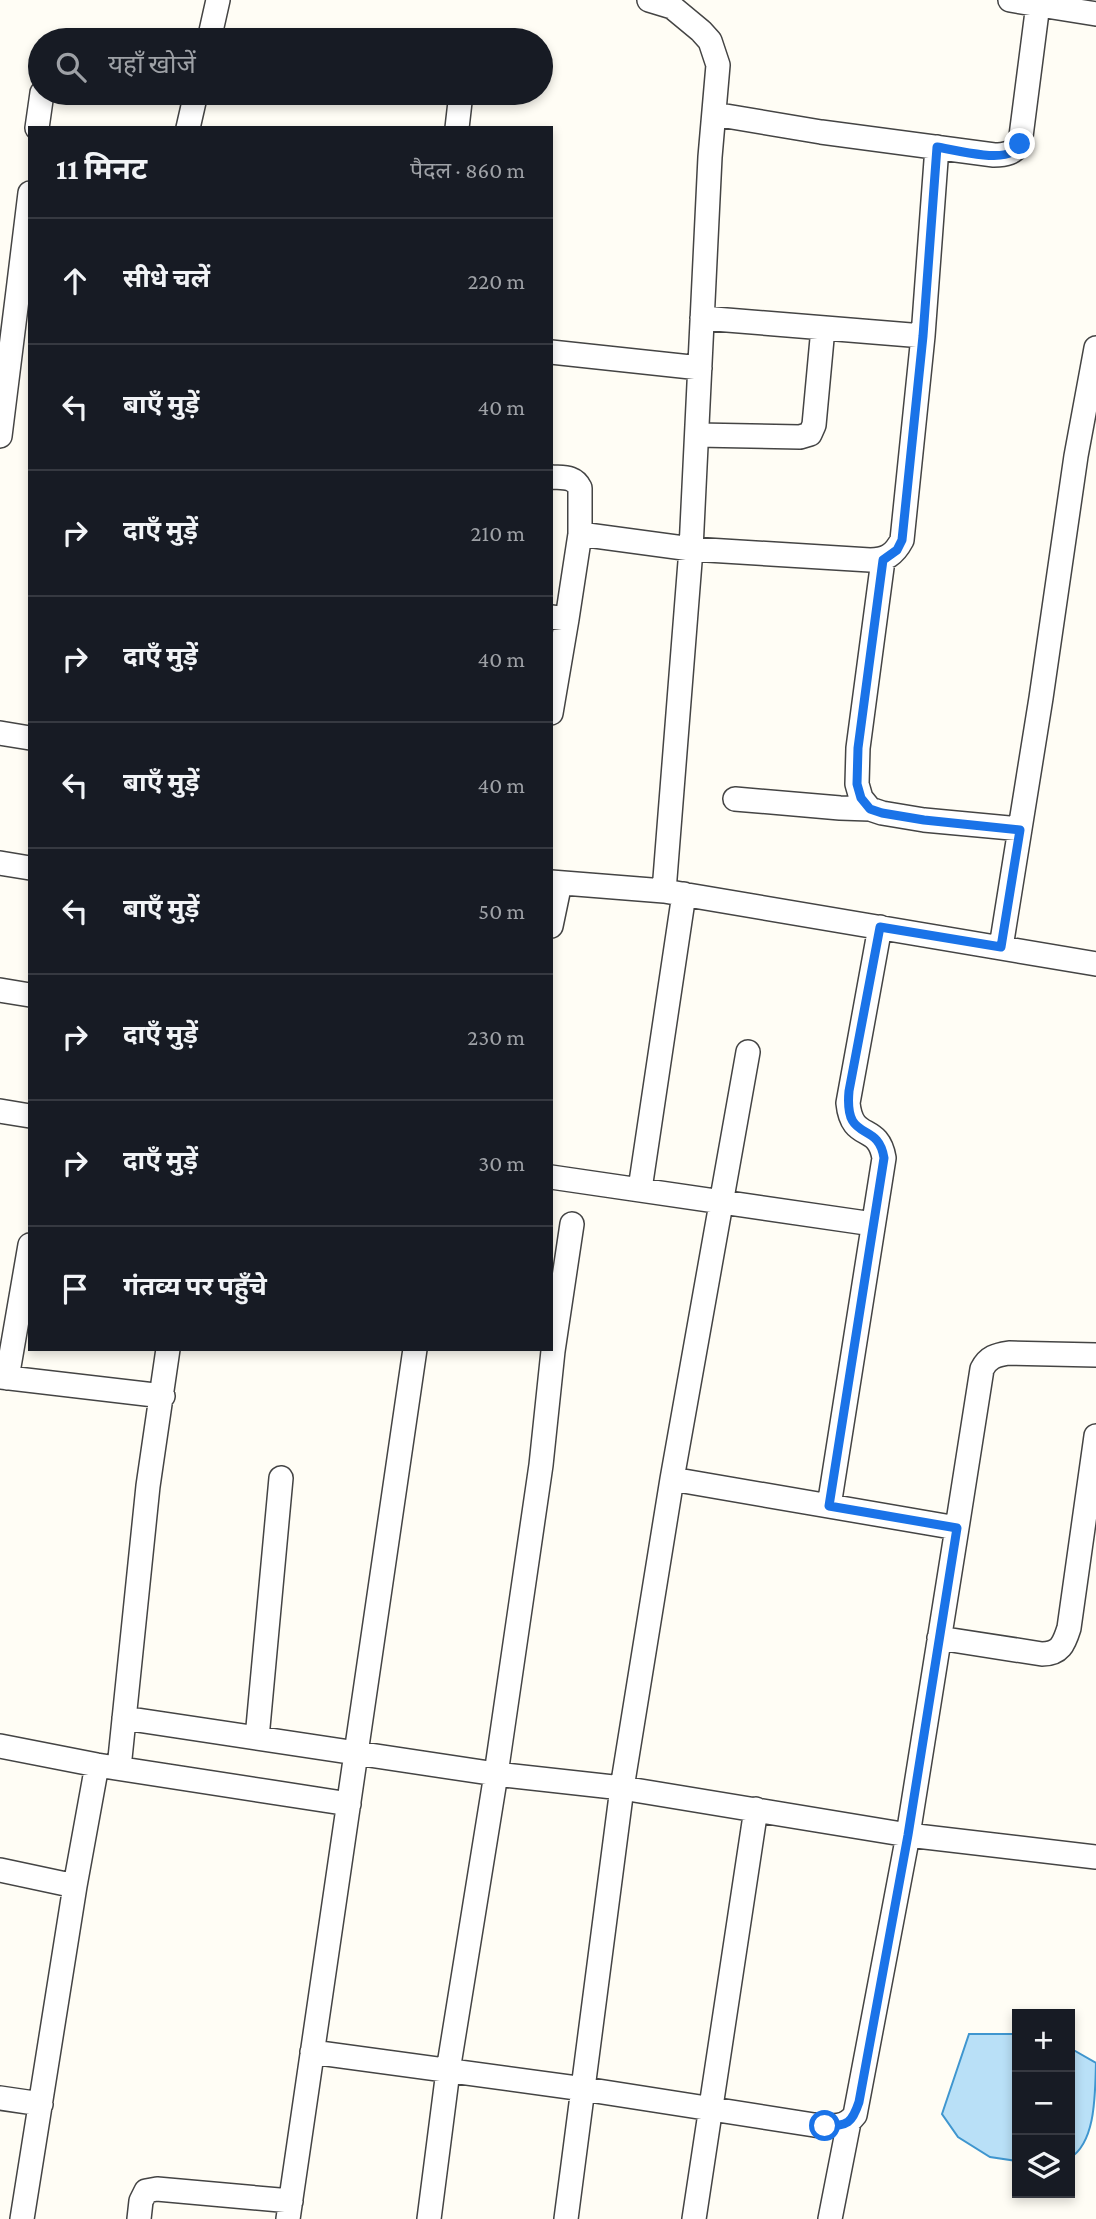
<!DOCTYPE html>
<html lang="hi">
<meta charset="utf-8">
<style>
:root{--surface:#171b24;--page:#242831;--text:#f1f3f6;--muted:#9ea1a6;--line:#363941}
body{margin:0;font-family:"Crimson Pro","Noto Sans Devanagari",serif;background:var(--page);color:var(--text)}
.controls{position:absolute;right:21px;bottom:21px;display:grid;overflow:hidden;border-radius:0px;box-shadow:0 4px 10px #0003}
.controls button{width:63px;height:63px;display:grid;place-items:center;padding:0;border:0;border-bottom:2px solid var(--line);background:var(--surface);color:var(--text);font:35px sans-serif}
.stop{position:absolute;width:21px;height:21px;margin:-16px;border:5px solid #1a73e8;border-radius:50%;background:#fff}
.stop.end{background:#1a73e8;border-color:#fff;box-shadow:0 2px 7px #0008}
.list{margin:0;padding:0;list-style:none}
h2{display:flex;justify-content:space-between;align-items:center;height:91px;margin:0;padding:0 28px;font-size:30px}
h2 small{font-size:23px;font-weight:400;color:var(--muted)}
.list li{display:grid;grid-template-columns:46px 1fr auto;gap:21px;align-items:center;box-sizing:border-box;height:126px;padding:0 28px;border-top:2px solid var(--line)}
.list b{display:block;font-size:26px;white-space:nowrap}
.list em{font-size:23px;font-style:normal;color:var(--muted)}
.icon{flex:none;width:38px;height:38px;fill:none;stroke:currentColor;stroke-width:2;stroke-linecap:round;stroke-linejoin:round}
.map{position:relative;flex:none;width:1096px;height:2219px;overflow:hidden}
.search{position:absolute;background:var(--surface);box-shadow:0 4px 10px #0003;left:28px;top:28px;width:525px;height:77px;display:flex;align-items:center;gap:18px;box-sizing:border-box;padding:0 24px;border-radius:38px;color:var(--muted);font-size:26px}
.panel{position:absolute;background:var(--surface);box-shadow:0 4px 10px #0003;left:28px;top:126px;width:525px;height:1225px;border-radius:0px}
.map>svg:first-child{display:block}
</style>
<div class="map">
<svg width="1096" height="2219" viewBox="0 0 1096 2219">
<rect width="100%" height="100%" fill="#fffdf5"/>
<path fill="#b9e0f7" stroke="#3f96cf" stroke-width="2" d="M969,2034H1017V2161L990,2157L958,2137L942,2114Z
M1070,2048L1096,2063C1095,2094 1096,2142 1070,2158Z"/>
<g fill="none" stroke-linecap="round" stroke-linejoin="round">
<defs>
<path id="street" d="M649,0L672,7L701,31L710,41L718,65L710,157L691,549L664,891L1096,964
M1010,0L1096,14
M209,40L218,0
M714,114L821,132L994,155C1006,155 1013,153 1020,144L1038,4
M37,128L42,93
M188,128L196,93
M457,128L461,93
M19,283L30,193
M702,318L923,336
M551,352L700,368
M697,435L800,437L810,434L814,425L823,328
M0,436L19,283L30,285
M551,477C564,478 574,476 580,488V534
M883,560L858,748L857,784L861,798L870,809L882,813L924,820L1020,829
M551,617L567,619L580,534L691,549L870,560C886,560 894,555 902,540L923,336L937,147
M551,713L567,619
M0,733L30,738
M735,799L840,808L870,809
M0,863L30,868
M551,882L664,891
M551,926L560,883
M1001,947L1041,698L1076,456L1096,348
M0,990L30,995
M0,1111L30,1116
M551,1177L873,1224
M640,1189L684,894
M0,1377L163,1396
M7,1378L30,1245
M829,1506L884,1158C878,1122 852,1143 848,1103L880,927
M957,1528L982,1369C988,1357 996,1355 1009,1353L1096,1355
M939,1638L1042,1654C1060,1654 1064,1644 1069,1628L1096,1436
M124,1718L496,1774L622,1788L908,1835L1096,1857
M257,1738L281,1478
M0,1746L97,1765L349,1804
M119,1768L148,1486L168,1349
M0,1870L75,1886
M312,2052L584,2089L814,2125C829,2126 845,2129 855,2115L908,1835L957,1528L672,1479
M0,2098L41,2104
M22,2219L75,1886L97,1765
M139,2219L141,2201L146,2191L157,2189L291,2201
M288,2219L415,1349
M429,2219L448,2071L496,1774L541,1465L553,1351L572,1224
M566,2219L622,1788L672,1479L748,1052
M694,2219L756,1809
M830,2219L849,2122"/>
</defs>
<use href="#street" stroke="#444" stroke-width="26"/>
<use href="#street" stroke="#fff" stroke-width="23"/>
</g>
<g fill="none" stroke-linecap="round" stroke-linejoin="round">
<path stroke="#1a73e8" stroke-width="9" d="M825,2126C848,2126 852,2123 859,2102L908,1835L957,1528L829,1506L884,1158C878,1119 844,1145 849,1091L880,927L1001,947L1020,830L924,820L882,813L870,809L861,798L857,784L858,748L883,560L897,550L902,540L923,336L937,147C955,150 997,161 1012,152C1016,150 1018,147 1020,144"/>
</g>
</svg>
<div class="controls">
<button>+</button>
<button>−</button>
<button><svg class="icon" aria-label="layers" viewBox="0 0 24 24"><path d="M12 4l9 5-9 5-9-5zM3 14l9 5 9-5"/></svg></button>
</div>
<div class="stop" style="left:825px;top:2126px"></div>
<div class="stop end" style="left:1020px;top:144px"></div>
<div class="search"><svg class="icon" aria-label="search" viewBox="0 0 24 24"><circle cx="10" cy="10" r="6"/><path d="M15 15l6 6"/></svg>यहाँ खोजें</div>
<section class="panel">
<h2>11 मिनट<small>पैदल · 860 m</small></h2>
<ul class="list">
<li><svg class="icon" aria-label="ahead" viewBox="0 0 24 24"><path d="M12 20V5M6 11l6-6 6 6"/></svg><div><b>सीधे चलें</b></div><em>220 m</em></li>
<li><svg class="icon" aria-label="left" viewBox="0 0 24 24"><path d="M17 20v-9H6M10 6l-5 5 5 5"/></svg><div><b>बाएँ मुड़ें</b></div><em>40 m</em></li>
<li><svg class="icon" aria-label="right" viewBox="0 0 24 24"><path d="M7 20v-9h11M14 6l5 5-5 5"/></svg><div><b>दाएँ मुड़ें</b></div><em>210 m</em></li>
<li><svg class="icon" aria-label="right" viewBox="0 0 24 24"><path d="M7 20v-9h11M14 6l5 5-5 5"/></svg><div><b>दाएँ मुड़ें</b></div><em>40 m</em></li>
<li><svg class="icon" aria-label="left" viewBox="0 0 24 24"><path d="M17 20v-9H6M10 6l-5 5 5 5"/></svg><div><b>बाएँ मुड़ें</b></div><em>40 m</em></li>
<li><svg class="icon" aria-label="left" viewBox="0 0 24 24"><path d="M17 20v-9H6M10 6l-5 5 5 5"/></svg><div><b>बाएँ मुड़ें</b></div><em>50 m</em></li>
<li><svg class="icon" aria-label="right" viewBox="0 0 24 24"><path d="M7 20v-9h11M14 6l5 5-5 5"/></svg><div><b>दाएँ मुड़ें</b></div><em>230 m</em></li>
<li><svg class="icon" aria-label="right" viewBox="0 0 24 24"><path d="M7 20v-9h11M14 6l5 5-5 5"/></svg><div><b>दाएँ मुड़ें</b></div><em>30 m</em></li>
<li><svg class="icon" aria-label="arrive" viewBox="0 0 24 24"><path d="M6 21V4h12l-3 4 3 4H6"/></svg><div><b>गंतव्य पर पहुँचे</b></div></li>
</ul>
</section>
</div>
